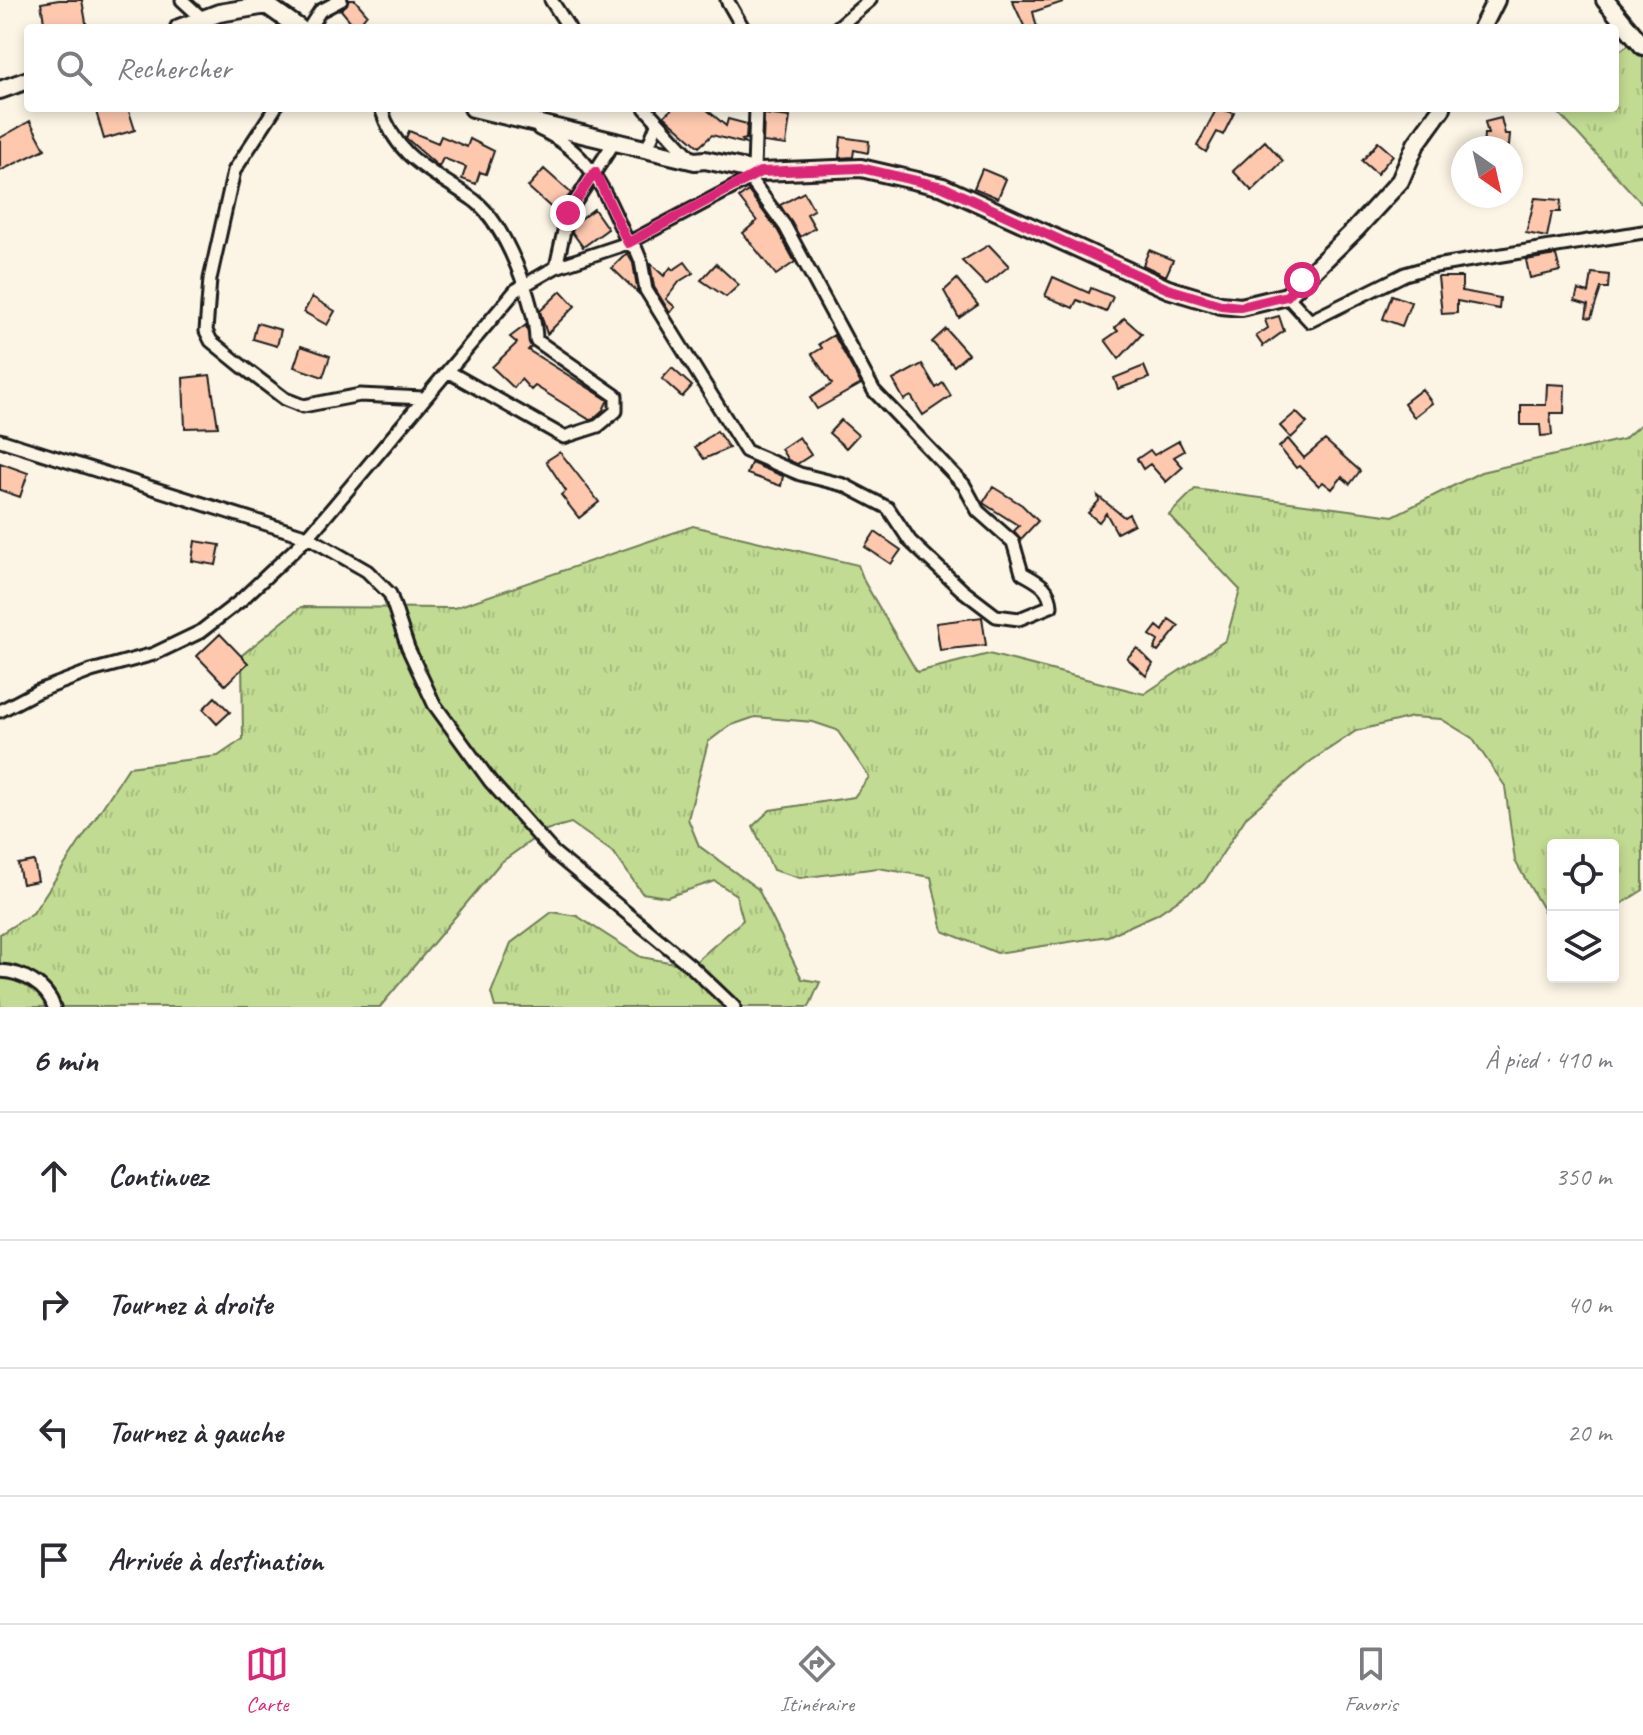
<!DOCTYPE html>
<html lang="fr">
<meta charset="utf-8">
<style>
:root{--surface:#fff;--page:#f7f7f7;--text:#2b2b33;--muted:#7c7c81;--line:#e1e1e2;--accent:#db2777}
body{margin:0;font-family:Caveat,sans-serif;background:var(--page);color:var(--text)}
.controls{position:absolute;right:24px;bottom:24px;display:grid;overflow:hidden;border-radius:8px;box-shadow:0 4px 12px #0003}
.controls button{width:72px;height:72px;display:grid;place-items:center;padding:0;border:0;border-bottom:2px solid var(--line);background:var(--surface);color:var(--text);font:40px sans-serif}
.compass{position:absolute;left:1451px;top:136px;width:72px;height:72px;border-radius:50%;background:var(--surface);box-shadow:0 4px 12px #0003;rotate:146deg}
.stop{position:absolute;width:24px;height:24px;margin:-18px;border:6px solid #db2777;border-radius:50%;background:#fff}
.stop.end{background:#db2777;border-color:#fff;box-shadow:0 2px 8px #0008}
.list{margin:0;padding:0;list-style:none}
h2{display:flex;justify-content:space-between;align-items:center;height:104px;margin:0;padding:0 32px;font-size:34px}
h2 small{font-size:26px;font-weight:400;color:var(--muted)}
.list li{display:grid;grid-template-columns:52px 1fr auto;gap:24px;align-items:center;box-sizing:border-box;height:128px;padding:0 32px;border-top:2px solid var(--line)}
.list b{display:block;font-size:30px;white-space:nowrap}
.list em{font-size:26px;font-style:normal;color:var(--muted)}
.icon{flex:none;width:44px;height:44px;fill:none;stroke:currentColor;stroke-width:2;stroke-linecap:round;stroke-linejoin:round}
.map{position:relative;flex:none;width:1643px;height:1007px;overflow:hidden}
.search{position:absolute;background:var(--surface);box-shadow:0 4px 12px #0003;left:24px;right:24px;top:24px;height:88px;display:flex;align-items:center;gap:20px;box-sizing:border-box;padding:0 28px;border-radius:8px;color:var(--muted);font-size:30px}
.sheet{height:616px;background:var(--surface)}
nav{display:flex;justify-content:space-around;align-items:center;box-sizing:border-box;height:112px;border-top:2px solid var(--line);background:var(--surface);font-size:22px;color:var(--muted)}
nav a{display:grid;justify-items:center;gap:4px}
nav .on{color:var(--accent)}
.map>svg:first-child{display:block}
</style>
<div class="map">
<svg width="1643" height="1007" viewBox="0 0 1643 1007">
<defs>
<pattern id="grass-tufts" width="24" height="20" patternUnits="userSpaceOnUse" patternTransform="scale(2)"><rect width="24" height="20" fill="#c1db92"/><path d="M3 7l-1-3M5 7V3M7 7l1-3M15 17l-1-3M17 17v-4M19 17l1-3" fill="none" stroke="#a5bb7d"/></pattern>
</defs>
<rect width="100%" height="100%" fill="#fcf5e5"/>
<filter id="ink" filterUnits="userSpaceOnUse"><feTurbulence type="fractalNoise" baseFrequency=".0125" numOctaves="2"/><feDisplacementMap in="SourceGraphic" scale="16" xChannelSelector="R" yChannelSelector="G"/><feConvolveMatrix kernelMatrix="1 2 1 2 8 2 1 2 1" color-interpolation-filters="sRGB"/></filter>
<g filter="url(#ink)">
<path fill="url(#grass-tufts)" stroke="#6e7c57" stroke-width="2" d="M1643,35V205L1554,108H1615V54Z
M1643,422V890L1613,909V845H1553V919L1548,918L1515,861L1505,786L1472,738L1441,719L1412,717L1356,731L1311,761L1247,816L1204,882L1157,914L1108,936L997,953L943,931L931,877L878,868L800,878L773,870L753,826L770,810L854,797L869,777L837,730L813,722L755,717L729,726L708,742L688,819L699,846L758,889L802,979L820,982L809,1007H495L491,993L511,943L552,912L577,916L641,957L691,966L743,920L736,895L715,881L667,897L642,893L614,853L571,823L546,830L500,863L380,1007H0V934L33,913L129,767L218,756L243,739L242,655L301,607L454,608L693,526L858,565L865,583L917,672L989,654L1144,694L1226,640L1240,590L1169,515L1195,489L1393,516L1481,472L1624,439Z"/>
<path fill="#fdc8ae" stroke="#1c1c1c" stroke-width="2" d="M59,0H82L87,28H45L41,3Z
M349,0H355L367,14L356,28L341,10Z
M1012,0H1062L1063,2L1033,12L1037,28H1025Z
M95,108H128L135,130L104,139Z
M673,108H705L726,126L728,119L747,124L746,139L742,140L746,144L712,135L699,147L664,116Z
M1217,108L1234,113L1223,135L1217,132L1206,152L1197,146Z
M764,114L790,117L786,145L763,142Z
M1501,118L1505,134H1510L1509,146L1483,148L1484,134H1488L1485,122Z
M30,121L45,149L0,171V138Z
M409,131L438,143L441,136L467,147L470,139L494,151L486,174L480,172L476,184L462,179L466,167L443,158L439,167L406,138Z
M841,137L869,141L868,153L854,150L853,157L839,158Z
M1265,141L1283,161L1252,191L1233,171Z
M1378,142L1393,155L1377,174L1362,161Z
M544,169L571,193L556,212L528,187Z
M982,169L1006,179L998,198L974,188Z
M748,191L778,231L795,262L776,275L743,233L757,221L739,198Z
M804,192L814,210L807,214L815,228L800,237L780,205Z
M1535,198L1561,200L1560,212H1552L1547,237L1526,233Z
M594,209L608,229L583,247L572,232L574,224Z
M989,245L1009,266L986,285L962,261Z
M1149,250L1173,260L1166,276L1143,265Z
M627,253L633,263L638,293L612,268Z
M1556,255L1560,271L1530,278L1526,260Z
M685,262L693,273L680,281L666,299L675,307L670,313L654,287L650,263L664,276L671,267L673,270Z
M716,264L739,285L726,297L701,280Z
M1592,273L1609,275L1608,288H1601L1591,318L1586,317L1588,305L1575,301L1578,290L1589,293Z
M1053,277L1089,293L1091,288L1113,297L1106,312L1077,300L1073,308L1045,296Z
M1438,277H1462V291L1500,298L1499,309L1457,301V313L1442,314Z
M957,279L978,305L959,318L944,291Z
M561,291L575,306L547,334L540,311Z
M1392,295L1411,302L1402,326L1383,319Z
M312,297L335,311L327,325L304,312Z
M1279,316L1284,331L1263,346L1256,336L1268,328L1265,320Z
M1124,318L1142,334L1119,359L1105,340L1118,331L1115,328Z
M257,323L281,330L277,346L253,339Z
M526,325L531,347L528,350L608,400L603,410L594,418L590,420L535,386L531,390L521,379L514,388L492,367L517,343L510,337Z
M946,329L968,354L954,366L932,342Z
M834,335L861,384L817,409L810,398L832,384L812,354L822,348L819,344Z
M301,346L330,356L323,377L294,367Z
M922,364L936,388L943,383L951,396L923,415L911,396L904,400L893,380Z
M1144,366L1149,378L1118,389L1114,378Z
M672,368L692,386L682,397L662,379Z
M210,375L218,427L185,428L183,378Z
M1547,384L1565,385L1564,413H1550L1552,435L1541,436L1540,425H1521V405H1546Z
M1422,389L1432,403L1414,417L1404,403Z
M1296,412L1307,423L1291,438L1280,426Z
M841,420L858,435L846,448L829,433Z
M717,431L729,448L704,459L695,447Z
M799,437L811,455L797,464L788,460L781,449Z
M1288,439L1304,458L1325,440L1360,471L1350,484L1342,477L1332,489L1323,482L1319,486L1299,466L1296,468L1279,447Z
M1179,441L1184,451L1174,457L1183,467L1166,482L1150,464L1143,469L1137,459L1150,450L1154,455Z
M560,452L599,502L579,518L561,495L566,491L546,461Z
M0,463L28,473L20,497L0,490Z
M751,463L783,476L781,486L747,474Z
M993,487L1022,505L1038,521L1021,539L1014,531L1019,526L983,503Z
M1098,496L1124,517L1129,514L1134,524L1117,533L1106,513L1099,522L1088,513L1099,501Z
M875,532L901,550L891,564L865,547Z
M195,541L220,545L216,565L192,561Z
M982,617L986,645L940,650L936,623Z
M1169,619L1179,626L1158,652L1154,650L1158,641L1150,635L1157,626L1163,631Z
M220,634L248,663L225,685L197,656Z
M1137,648L1153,664L1146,676L1127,658Z
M215,697L230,712L217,724L203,709Z
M34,861L38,881L22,884L18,864Z"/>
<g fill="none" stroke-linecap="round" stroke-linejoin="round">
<defs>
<path id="street" d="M182,0L205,21
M551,0L569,28
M727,0L743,28
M309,28L320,11L341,0
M837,28L870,0
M275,108L234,171L210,279L206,331L211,341L243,367L285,399L303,406L360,395L423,398
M381,108C397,161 434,171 475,201C505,224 536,304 536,340L616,396V411L598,426L564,437L449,372
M645,108L693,160
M539,129C592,153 605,193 628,243L636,249L641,261L646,290L746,451L800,474L844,485L888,508L910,541L962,590L996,616L1019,619L1051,606C1050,587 1038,582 1022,573L1013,542L978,511L964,485L874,391L785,226L750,179
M647,149L658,122
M754,169L756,108
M556,267L568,213L613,144
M1287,296L1310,321L1405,274L1429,267L1643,232
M0,440L308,537L367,571L390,594L408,648L434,704L490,781L553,852L692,967L734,1007
M0,711L36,692L91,671L154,654L200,632L240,601L308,537L516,290L556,267L628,243L753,177
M0,971C22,972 47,985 54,1007"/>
<path id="secondary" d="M1605,0L1643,46
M179,28L219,13L261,6H268L299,28
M1482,28L1496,0
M0,90L28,80
M473,108L695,161L705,160L760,172L861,168L943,187L1168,289L1221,305L1241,307L1287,296L1356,229L1400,181L1416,144L1442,108"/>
</defs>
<use href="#street" stroke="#1c1c1c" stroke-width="17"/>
<use href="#secondary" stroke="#1c1c1c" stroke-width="22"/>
<use href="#street" stroke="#fcf5e5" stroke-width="11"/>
<use href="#secondary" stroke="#fcf5e5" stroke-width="16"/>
</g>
</g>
<g fill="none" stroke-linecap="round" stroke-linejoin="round" filter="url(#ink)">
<path stroke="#db2777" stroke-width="10" d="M568,213L595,172L628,243L760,172L861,168L943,187L1168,289L1221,305L1241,307L1287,296L1302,280"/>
</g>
</svg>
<div class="controls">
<button><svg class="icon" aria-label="locate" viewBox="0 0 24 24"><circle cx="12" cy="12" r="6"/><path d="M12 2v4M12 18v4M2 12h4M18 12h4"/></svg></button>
<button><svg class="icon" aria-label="layers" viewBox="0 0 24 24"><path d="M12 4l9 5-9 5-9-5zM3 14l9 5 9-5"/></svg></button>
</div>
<svg class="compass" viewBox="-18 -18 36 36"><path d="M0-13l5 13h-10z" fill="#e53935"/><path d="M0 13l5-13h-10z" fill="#7c7c81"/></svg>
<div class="stop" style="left:1302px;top:280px"></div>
<div class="stop end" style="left:568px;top:213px"></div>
<div class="search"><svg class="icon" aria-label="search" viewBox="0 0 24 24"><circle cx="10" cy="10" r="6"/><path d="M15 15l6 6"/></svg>Rechercher</div>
</div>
<section class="sheet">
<h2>6 min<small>À pied · 410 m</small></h2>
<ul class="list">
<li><svg class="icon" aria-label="ahead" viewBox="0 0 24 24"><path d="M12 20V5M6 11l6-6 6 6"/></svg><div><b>Continuez</b></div><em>350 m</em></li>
<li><svg class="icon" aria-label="right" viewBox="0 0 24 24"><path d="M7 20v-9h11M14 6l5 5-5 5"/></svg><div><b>Tournez à droite</b></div><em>40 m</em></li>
<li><svg class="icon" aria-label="left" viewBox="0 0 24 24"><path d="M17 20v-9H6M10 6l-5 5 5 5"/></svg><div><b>Tournez à gauche</b></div><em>20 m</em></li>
<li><svg class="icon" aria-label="arrive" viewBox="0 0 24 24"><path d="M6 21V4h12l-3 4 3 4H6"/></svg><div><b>Arrivée à destination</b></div></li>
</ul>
</section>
<nav>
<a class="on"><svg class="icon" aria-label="map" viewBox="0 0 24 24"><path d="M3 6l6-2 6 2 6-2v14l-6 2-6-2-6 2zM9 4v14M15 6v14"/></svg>Carte</a>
<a><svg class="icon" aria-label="directions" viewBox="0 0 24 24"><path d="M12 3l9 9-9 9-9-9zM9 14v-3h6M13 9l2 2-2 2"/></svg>Itinéraire</a>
<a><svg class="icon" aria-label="saved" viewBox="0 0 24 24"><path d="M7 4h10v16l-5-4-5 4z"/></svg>Favoris</a>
</nav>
